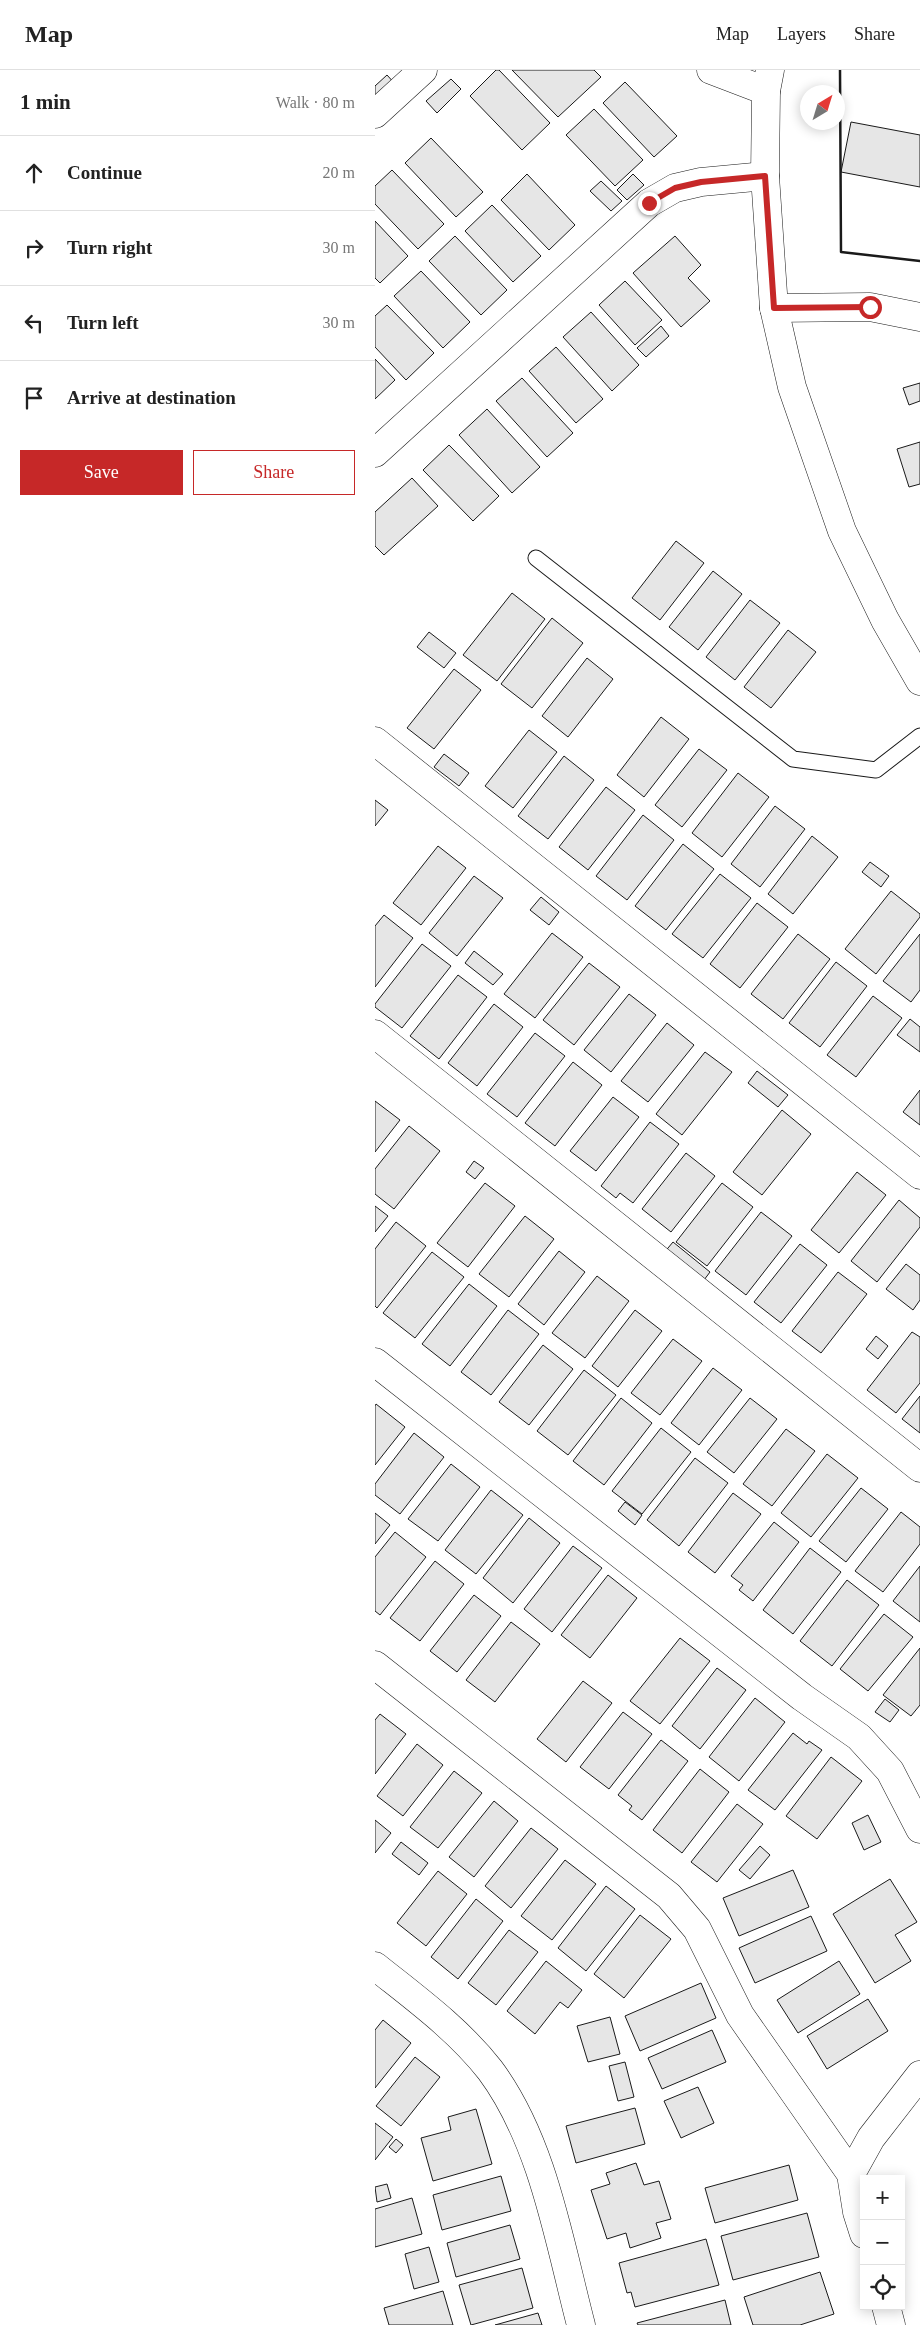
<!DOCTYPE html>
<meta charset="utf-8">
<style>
:root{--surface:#fff;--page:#f6f6f6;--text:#222;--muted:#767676;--line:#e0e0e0;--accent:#c62828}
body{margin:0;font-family:"Times New Roman",serif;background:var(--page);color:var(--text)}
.controls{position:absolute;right:15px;bottom:15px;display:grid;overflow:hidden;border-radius:0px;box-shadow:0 2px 12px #0003}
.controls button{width:45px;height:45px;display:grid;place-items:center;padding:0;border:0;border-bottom:1px solid var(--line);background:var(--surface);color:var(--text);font:25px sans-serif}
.compass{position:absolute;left:425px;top:15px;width:45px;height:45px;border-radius:50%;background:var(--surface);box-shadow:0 2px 12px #0003;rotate:38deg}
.stop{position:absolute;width:15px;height:15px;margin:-11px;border:4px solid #c62828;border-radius:50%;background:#fff}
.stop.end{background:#c62828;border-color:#fff;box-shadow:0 1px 5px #0008}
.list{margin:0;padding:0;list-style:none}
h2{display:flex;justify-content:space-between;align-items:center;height:65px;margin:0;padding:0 20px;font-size:21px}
h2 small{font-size:16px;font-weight:400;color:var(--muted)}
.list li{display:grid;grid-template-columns:32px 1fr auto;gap:15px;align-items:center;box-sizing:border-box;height:75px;padding:0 20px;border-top:1px solid var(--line)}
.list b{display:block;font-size:19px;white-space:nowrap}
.list em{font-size:16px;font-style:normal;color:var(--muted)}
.actions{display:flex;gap:10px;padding:15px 20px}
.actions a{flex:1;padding:11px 0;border:1px solid var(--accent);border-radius:0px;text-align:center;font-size:18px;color:var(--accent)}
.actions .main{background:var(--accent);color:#fff}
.icon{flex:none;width:28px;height:28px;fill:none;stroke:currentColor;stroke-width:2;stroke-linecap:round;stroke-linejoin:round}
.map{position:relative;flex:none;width:545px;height:2255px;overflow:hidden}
header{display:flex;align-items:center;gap:30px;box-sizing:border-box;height:70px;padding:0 25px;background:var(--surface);border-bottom:1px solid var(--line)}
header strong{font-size:24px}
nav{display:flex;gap:28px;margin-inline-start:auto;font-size:18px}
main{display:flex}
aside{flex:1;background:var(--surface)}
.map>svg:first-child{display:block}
</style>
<header>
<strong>Map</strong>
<nav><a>Map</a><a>Layers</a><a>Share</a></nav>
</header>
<main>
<aside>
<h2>1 min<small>Walk · 80 m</small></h2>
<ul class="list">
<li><svg class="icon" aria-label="ahead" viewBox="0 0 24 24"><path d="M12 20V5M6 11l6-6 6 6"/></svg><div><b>Continue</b></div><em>20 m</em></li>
<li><svg class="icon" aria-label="right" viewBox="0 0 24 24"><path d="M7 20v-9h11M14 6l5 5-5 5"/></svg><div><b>Turn right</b></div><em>30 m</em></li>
<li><svg class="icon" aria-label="left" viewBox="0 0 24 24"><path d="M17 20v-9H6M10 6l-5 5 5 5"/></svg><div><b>Turn left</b></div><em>30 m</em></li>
<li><svg class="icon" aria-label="arrive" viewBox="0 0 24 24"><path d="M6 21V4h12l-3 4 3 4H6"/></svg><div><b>Arrive at destination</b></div></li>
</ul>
<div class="actions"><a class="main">Save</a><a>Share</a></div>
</aside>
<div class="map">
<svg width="545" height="2255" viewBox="0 0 545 2255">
<rect width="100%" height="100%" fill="#fff"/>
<path fill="#e6e6e6" stroke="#1a1a1a" d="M121,0H124L175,53L147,80L95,26Z
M137,0H219L226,7L183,47Z
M12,5L21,15L0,34V16Z
M76,9L86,19L62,43L51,31Z
M250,12L302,66L279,87L228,33Z
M219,39L268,90L240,116L191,65Z
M476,52L545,65V117L466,102Z
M56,68L108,122L81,147L30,93Z
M17,100L69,154L43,179L0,134V116Z
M152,104L200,155L174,180L126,130Z
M258,104L269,115L252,130L242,120Z
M226,111L247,131L236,141L215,121Z
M117,135L166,186L138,212L90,161Z
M0,151L33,186L5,213L0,208Z
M80,166L132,220L106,245L54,191Z
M300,166L326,195L313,208L335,231L306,257L258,203Z
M46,201L95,252L68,278L19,226Z
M250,211L287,250L260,275L224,235Z
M12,235L59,283L31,310L0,277V246Z
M216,242L264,295L237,321L188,267Z
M286,256L294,266L271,287L262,278Z
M181,277L228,329L201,353L154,301Z
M0,289L20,310L0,329Z
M147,308L198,363L172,387L121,331Z
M545,313V331L534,335L528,318Z
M112,339L165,397L137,423L84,365Z
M545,372V414L534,417L522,379Z
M74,375L124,426L98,451L48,400Z
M37,408L63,436L9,485L0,476V442Z
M301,471L329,493L285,550L257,528Z
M338,501L367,524L323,580L294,557Z
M137,523L170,549L122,611L88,585Z
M375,530L405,553L360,610L331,587Z
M177,548L208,573L157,638L126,614Z
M413,560L441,582L396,638L369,617Z
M54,562L81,583L69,598L42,577Z
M212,588L238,609L193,667L167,646Z
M79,599L106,620L59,679L32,658Z
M286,647L314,669L269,727L242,705Z
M154,660L182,682L138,738L110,716Z
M324,679L352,700L307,757L280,735Z
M69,684L94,703L84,716L59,697Z
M189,686L219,710L173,769L143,746Z
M363,703L394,727L347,787L317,763Z
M231,717L260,740L213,800L184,777Z
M0,730L13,740L0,756Z
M400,736L430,759L385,817L356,794Z
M268,745L299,770L252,830L221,806Z
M437,766L463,787L418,844L393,824Z
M308,774L339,799L291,860L260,836Z
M63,776L91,798L46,855L18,833Z
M495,792L514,806L506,817L487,802Z
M345,804L376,828L328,888L297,864Z
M99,806L128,828L82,886L54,863Z
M516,821L545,844V847L501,904L470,879Z
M166,827L184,842L174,855L155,840Z
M382,833L413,857L365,918L335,894Z
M9,845L38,868L0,917V856Z
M177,863L208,887L160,948L129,924Z
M423,864L455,889L408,949L376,924Z
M545,864V920L536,932L508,911Z
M47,874L76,896L27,958L0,937V934Z
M99,881L128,904L118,915L90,893Z
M461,892L492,916L445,977L414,953Z
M214,893L245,917L199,975L168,950Z
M83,905L112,927L64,989L35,966Z
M254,924L281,945L236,1002L209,980Z
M498,926L527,948L481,1007L452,985Z
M119,934L148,957L102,1016L73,993Z
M535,949L545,957V982L522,965Z
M292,953L319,975L273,1032L246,1011Z
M160,963L190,986L142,1047L112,1024Z
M330,982L357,1002L307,1065L281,1044Z
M198,992L227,1015L180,1076L150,1053Z
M382,1001L413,1025L403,1037L373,1013Z
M545,1020V1055L528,1042Z
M238,1027L264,1047L221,1101L195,1081Z
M0,1031L25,1050L0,1082Z
M407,1040L436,1064L387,1125L358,1102Z
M275,1052L304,1074L258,1133L245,1123L241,1128L226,1116Z
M34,1056L65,1081L19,1139L0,1124V1099Z
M311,1083L340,1106L296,1162L267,1139Z
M99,1091L109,1098L100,1109L91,1102Z
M482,1102L511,1125L464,1183L436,1160Z
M110,1113L140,1136L93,1197L62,1173Z
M347,1113L378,1137L332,1196L301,1172Z
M524,1130L545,1148V1157L502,1212L476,1191Z
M0,1136L13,1146L0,1162Z
M386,1142L417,1166L371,1225L340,1201Z
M150,1146L179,1169L134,1227L104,1204Z
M21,1152L51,1176L2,1238L0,1236V1179Z
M298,1172L335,1202L326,1214L288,1184Z
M425,1174L452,1195L406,1253L379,1232Z
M184,1181L210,1202L169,1255L143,1234Z
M57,1182L89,1207L40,1268L8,1243Z
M531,1194L545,1205V1230L538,1240L511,1219Z
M463,1202L492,1224L446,1283L417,1261Z
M222,1206L254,1231L210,1288L177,1263Z
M94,1214L122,1236L75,1296L47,1274Z
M133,1240L164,1264L116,1325L86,1302Z
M260,1240L287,1261L243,1317L217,1296Z
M537,1262L545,1267V1313L521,1343L492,1320Z
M501,1266L513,1276L503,1289L491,1279Z
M298,1269L327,1291L285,1345L256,1323Z
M168,1275L198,1299L154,1355L124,1332Z
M338,1298L367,1320L324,1375L296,1353Z
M209,1300L241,1325L193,1385L162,1361Z
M545,1326V1363L527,1349Z
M246,1328L277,1353L229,1415L198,1391Z
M375,1328L402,1349L359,1403L332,1382Z
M1,1334L30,1357L0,1395V1336Z
M286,1358L316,1382L267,1444L237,1421Z
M411,1359L440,1381L397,1436L368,1414Z
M39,1363L69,1387L25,1444L0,1425V1414Z
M452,1384L483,1408L436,1467L406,1443Z
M320,1388L353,1413L304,1476L272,1450Z
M76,1394L105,1417L63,1471L33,1449Z
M486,1418L513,1439L471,1492L444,1471Z
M116,1420L148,1445L101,1504L70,1480Z
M358,1423L386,1444L340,1503L313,1482Z
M250,1432L267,1445L260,1455L243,1441Z
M526,1442L545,1457V1474L508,1522L480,1501Z
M0,1443L15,1455L0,1474Z
M154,1448L185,1473L138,1533L108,1508Z
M399,1452L424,1472L378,1531L364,1520L368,1515L356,1506Z
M20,1462L51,1487L5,1545L0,1541V1487Z
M198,1476L227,1498L177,1562L149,1539Z
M435,1478L466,1502L418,1564L388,1540Z
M60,1491L89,1514L45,1571L15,1548Z
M545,1496V1552L518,1531Z
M233,1505L262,1528L215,1588L186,1565Z
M472,1510L504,1535L457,1596L425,1571Z
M99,1525L126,1546L82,1602L55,1581Z
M509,1544L538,1567L493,1621L465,1599Z
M136,1552L165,1574L120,1632L91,1610Z
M305,1568L335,1591L285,1654L255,1631Z
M545,1578V1635L536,1646L508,1625Z
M342,1598L371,1620L325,1679L297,1656Z
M208,1611L237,1633L191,1692L162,1669Z
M380,1628L410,1652L364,1711L334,1687Z
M510,1629L524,1640L515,1652L500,1642Z
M248,1642L277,1664L234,1719L205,1697Z
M5,1644L31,1664L0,1704V1650Z
M418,1663L432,1674L434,1671L447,1680L400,1740L373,1720Z
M286,1670L313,1691L267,1750L254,1740L257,1736L243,1725Z
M42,1674L68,1695L28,1746L2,1726Z
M456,1687L487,1711L442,1769L411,1746Z
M325,1699L354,1722L307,1783L278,1760Z
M79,1701L107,1723L63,1778L35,1757Z
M119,1731L143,1751L99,1807L74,1787Z
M362,1734L388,1754L342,1812L316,1792Z
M493,1745L506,1772L489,1780L477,1753Z
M0,1750L16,1763L0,1783Z
M156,1758L183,1779L136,1838L110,1816Z
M26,1772L53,1793L44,1805L17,1784Z
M385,1776L395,1785L375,1809L364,1800Z
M190,1790L221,1814L177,1870L146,1846Z
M418,1800L434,1837L364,1866L348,1828Z
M63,1801L92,1824L51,1876L22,1853Z
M515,1809L542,1852L520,1865L536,1891L500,1913L458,1844Z
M231,1816L260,1839L211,1901L183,1878Z
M101,1829L128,1851L83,1909L56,1887Z
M265,1845L296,1869L249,1928L219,1904Z
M436,1846L452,1881L380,1913L364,1878Z
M134,1860L163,1882L121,1935L93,1913Z
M171,1891L207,1920L193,1938L185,1932L160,1964L132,1941Z
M464,1891L485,1924L423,1963L402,1930Z
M326,1913L341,1948L265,1981L250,1946Z
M493,1929L513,1961L452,1999L432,1966Z
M235,1947L245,1984L213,1992L202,1956Z
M8,1950L36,1973L0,2018V1960Z
M337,1960L351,1992L287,2019L273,1988Z
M40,1987L65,2007L26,2056L1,2036Z
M250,1992L259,2027L243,2031L234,1996Z
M323,2017L339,2053L306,2068L289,2031Z
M260,2038L270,2074L201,2093L191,2056Z
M101,2039L117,2094L58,2111L46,2068L76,2060L73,2047Z
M0,2053L18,2067L0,2090Z
M21,2069L28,2075L21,2083L14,2077Z
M261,2093L269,2115L284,2111L296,2149L281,2153L286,2168L255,2178L251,2163L232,2169L216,2120L235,2114L231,2103Z
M414,2095L423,2130L340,2153L330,2118Z
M126,2106L136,2141L67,2160L58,2125Z
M12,2114L16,2128L2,2132L0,2117Z
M37,2128L47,2164L0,2177V2139Z
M432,2143L444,2187L358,2210L346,2166Z
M135,2155L145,2189L81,2207L72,2173Z
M331,2169L344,2215L260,2237L256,2222L252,2223L244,2193Z
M54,2177L64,2212L39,2219L30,2184Z
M147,2198L158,2238L96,2255L84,2215Z
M445,2202L459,2244L425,2255H378L369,2227Z
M68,2221L78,2255H14L9,2238Z
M350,2230L356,2255H263L262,2253Z
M163,2243L167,2255H120Z"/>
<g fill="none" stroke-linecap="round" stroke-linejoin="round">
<defs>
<path id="lane" d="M161,488L418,689L501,700L545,666"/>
<path id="street" d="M336,0L391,21
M0,44L48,0
M399,238L495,237L545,247
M0,383L274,133L300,118L326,112L390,106
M0,671L545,1105
M0,964L545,1398
M0,1292L427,1627L484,1667L515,1701L545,1759
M0,1595L294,1826L322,1859L365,1945L476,2104
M0,1896C40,1928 83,1959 115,2000C168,2071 184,2171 206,2255
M489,2164L482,2142L476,2104L496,2068L545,2005
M511,2236L516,2255"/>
<path id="secondary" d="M395,0L391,21L390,106L399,238L417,317L467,461L510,550L545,611"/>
</defs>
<use href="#lane" stroke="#1a1a1a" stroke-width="17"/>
<use href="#street" stroke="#1a1a1a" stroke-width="29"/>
<use href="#secondary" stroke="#1a1a1a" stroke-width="29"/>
<use href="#lane" stroke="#fff" stroke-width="15"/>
<use href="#street" stroke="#fff" stroke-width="28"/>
<use href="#secondary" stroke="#fff" stroke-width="28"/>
<path stroke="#1a1a1a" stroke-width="2.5" d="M465,0L466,182L545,191"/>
</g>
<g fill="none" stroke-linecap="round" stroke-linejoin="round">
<path stroke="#c62828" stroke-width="6" d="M274,133L300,118L326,112L390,106L399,238L495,237"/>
</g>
</svg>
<div class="controls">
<button>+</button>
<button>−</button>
<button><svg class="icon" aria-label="locate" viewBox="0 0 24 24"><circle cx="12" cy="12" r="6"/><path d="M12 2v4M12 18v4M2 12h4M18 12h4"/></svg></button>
</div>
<svg class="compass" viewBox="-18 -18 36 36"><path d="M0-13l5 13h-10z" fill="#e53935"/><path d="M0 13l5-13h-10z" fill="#767676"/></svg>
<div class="stop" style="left:495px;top:237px"></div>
<div class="stop end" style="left:274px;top:133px"></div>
</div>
</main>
